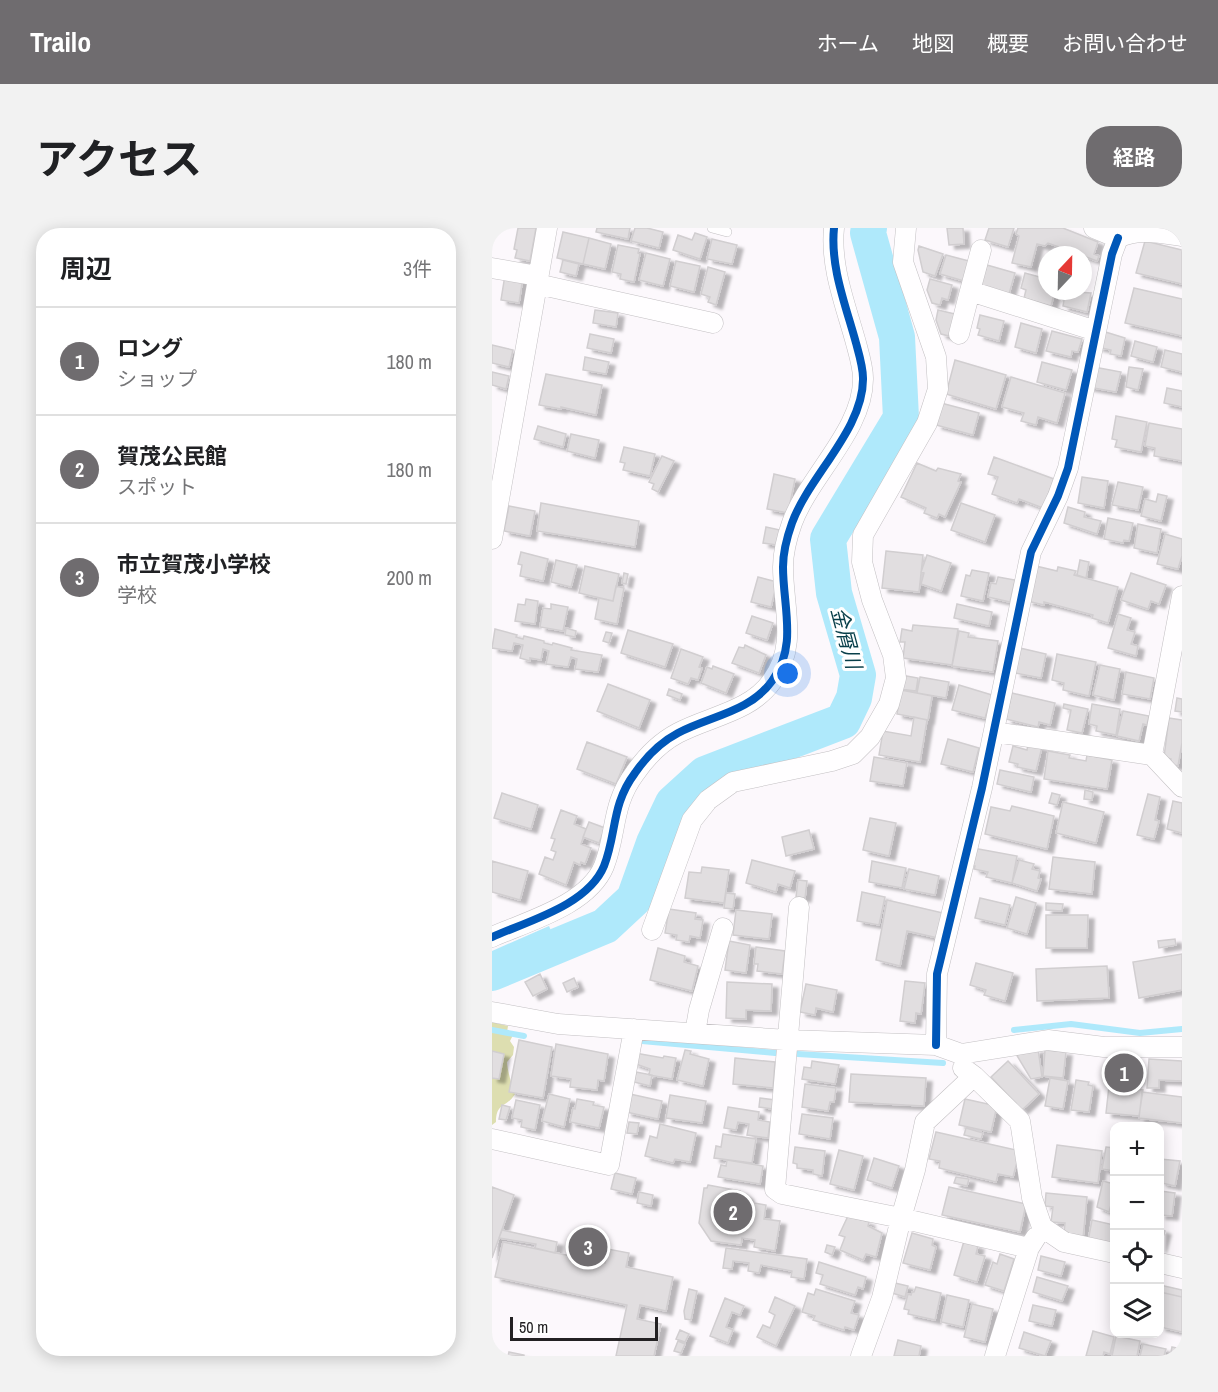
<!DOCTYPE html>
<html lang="ja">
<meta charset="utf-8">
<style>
:root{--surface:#fff;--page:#f2f2f2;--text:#202124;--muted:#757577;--line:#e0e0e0;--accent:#6f6c6f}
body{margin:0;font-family:"Archivo Narrow","Noto Sans JP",sans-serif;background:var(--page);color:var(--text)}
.controls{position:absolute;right:18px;bottom:18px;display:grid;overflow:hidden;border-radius:12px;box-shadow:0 3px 15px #0003}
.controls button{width:54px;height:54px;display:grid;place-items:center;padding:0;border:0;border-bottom:2px solid var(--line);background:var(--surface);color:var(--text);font:30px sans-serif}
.compass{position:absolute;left:546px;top:18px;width:54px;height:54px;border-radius:50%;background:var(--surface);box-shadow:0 3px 15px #0003;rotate:22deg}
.scale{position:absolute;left:18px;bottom:15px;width:148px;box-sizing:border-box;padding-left:6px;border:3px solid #232123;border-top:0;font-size:16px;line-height:21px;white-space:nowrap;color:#232123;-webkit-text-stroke:4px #fff;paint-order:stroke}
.you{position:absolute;left:296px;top:446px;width:21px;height:21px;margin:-15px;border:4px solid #fff;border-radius:50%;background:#1a73e8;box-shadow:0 0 0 9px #1a73e833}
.badge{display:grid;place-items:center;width:39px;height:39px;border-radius:50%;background:var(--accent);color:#fff;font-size:20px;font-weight:700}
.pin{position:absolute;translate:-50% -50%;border:3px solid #fff;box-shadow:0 2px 6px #0006}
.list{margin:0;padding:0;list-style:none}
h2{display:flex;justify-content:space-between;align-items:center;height:78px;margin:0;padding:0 24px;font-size:26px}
h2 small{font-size:20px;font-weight:400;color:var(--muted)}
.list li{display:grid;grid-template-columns:39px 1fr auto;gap:18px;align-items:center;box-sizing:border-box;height:108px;padding:0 24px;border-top:2px solid var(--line)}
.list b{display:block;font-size:22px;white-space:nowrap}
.list p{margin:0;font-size:20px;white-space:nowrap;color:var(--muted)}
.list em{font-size:20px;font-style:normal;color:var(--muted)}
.icon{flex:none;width:33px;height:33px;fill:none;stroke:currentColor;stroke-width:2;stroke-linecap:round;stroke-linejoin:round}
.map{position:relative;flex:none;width:690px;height:1128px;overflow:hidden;border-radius:24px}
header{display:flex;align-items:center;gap:36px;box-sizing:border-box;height:84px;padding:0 30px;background:var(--accent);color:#fff}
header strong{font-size:28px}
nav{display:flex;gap:33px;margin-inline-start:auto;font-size:21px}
.intro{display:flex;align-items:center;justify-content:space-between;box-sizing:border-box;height:144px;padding:0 36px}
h1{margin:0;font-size:42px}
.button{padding:15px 27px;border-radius:24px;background:var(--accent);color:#fff;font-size:21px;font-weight:700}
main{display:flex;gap:36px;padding:0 36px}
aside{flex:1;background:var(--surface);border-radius:24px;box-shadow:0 3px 15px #0003}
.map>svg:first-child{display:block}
</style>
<header>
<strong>Trailo</strong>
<nav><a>ホーム</a><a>地図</a><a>概要</a><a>お問い合わせ</a></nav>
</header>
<div class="intro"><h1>アクセス</h1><a class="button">経路</a></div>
<main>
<aside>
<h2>周辺<small>3件</small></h2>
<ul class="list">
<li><span class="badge">1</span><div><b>ロング</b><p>ショップ</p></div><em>180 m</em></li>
<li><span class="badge">2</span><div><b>賀茂公民館</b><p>スポット</p></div><em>180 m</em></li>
<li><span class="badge">3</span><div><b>市立賀茂小学校</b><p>学校</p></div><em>200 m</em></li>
</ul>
</aside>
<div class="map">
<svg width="690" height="1128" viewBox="0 0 690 1128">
<defs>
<filter id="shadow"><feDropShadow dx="6" dy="4" stdDeviation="1.5" flood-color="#0004"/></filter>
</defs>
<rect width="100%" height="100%" fill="#fcf8fc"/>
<path fill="#dddeb0" d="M0,794L16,798L15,804L21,807L18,813L22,819L21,827L15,834C15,840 20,859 23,866C15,880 4,874 4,894L0,897Z"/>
<path fill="#afe9fb" d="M57,698L72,733L0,763V723Z"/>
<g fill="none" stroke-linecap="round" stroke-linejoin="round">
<path stroke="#afe9fb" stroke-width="6" d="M0,802L32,808
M522,802L579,796L648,805L690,801
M150,813L283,825
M306,826L451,835"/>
<path stroke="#afe9fb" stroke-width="36" d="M0,745L113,698L142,671L162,615L181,575L213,546L351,493L362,470L366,447L342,365L336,311L409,190L405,109L376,5L377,0"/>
</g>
<path fill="#e1dee0" stroke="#d1ced0" stroke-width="1.5" filter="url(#shadow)" d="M26,0H44L38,33L23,30L25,22L22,21Z
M105,0H138L136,11L104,4Z
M143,0H155L171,4L167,20L139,13Z
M455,0H471L472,16L457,17Z
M497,0H522L516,19L493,12Z
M526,0H571L606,14L602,26L607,28L605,33L556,15L553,18L545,16L539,39L520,35L527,8L524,6Z
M71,4L97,10L91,36L65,30Z
M203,5L215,9L208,31L181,22L186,7L200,12Z
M97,10L119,16L113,41L91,36Z
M220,11L245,17L240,36L215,31Z
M653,13L690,22V56L644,45Z
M126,17L147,21L146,25L148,26L142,54L128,51L129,46L120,44Z
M427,18L451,26L443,48L431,44L426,22Z
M154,25L178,31L171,58L147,52Z
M454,27L477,33L472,53L448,46Z
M71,32L87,36L84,48L68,44Z
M184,33L208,38L202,64L178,58Z
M495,37L523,45L517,66L488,58Z
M216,39L233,44L224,77L216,74L218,69L209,66Z
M533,45L555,51V63H563L559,78L532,70L534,62L529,60Z
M13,47L31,49L27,75L9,72Z
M438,51L460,57L456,72L450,70L448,77L440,75L435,62Z
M642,60L690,71V108L633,95Z
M567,63L599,65L595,84L571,78L572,72L565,70Z
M103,82L126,85L124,99L101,95Z
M446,82L463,86L457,108L449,106L444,92Z
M488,87L512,93L507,113L486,107L488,101L485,100Z
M529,95L550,101L544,125L523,119Z
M607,102L633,110L629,128L618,126L619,122L605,119Z
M560,103L590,111L586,124L580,123L579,129L554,123Z
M98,106L122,111L119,125L95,120Z
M643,113L665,119L661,134L639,128Z
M0,117L21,122L17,139L0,135Z
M673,122L690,126V144L669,139Z
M93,129L117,134L114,146L91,142Z
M463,132L514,147L504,181L454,166Z
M550,134L580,142L574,162L545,154Z
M602,139L629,144L624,164L596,159Z
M637,139L651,141L646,162L634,159Z
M0,144L17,148L14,161L0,157Z
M54,146L110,157L104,187L69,179V181L47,177Z
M519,149L573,165L565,195L546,189L544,197L529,193L532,185L510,179Z
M675,160L690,163V179L672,175Z
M449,175L487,185L481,207L444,197Z
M624,188L655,194L649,224L623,219L625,212L620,211Z
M657,195L690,201V233L662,228L663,220L653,218Z
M46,198L74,206L71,219L42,211Z
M79,206L107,212L103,230L75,223Z
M132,219L163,226L158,248L131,242L133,235L128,234Z
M170,228L182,233L166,264L160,261L162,256L157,254Z
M502,229L562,251L551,280L527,271L525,275L500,266L506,249L496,246Z
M425,235L444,243L446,240L469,246L466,253L469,254L453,289L447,286L445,290L432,285L434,280L409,269Z
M282,246L303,251L296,285L275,281Z
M590,249L616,253L612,280L586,275Z
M626,254L651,259L646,282L620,277Z
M666,266L675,268L669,293L649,288L653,271L664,274Z
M49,275L147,293L143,319L45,303Z
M469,275L503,287L493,314L459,302Z
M17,278L43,283L38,308L12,303Z
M576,279L593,284L592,289L609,293L605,306L572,295Z
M616,290L641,295L637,313L632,312L631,315L612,311Z
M646,296L669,301L665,325L642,320Z
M274,299L288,302L285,317L271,315Z
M673,306L690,311V328L686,341L665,336Z
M394,323L431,327L427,364L390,360Z
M29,324L56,331L51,353L28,348L30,337L26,336Z
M435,327L459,335L449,363L429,356L432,345L429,344Z
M64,332L85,337L79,359L59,354Z
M588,332L597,334L594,350L585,347Z
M93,338L127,346L121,373L87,365Z
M544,338L565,343L566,339L584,343L582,347L626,359L616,395L600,390L601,387L552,374V377L535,373Z
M480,342L497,345L491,373L469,368L474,347L478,348Z
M132,345L136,346L134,356L130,355Z
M639,345L674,357L667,376L659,373L656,381L629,372Z
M266,349L285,354L279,379L259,374Z
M506,349L523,352L518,374L496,369L499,355L504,356Z
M124,358L132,360L125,396L103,391L107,370L121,373Z
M34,371L46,373L43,396L23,393L26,376L33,377Z
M59,376L76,379L71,403L48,399L51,380L59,381Z
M465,376L500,384L497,398L462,390Z
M626,386L639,390L635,402L643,404L639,416L646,418L644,428L616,420Z
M260,388L281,395L275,412L254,405Z
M421,397L466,401L460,437L411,430L413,414H408L410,401L420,403Z
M74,400L84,403L83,409L73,407Z
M3,401L25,407L24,409L31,411L32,408L52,413V415L60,417L61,415L80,420L79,422L110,427L106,444L83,441L85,431L79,429L76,439L54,436L57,423L51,421L49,432L38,430V433L28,430L31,417L22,415L20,423L0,420Z
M136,402L181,416L173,439L129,425Z
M467,403L477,405L476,409L506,413L501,444L460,438Z
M114,404L120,405L117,415L111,413Z
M253,417L274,427L267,445L240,435L247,419L252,420Z
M528,420L554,426L549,450L523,445Z
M189,421L211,429L207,439L210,440L206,452L199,450L196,456L179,450Z
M565,426L604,434L597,468L571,462L572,455L560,452Z
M608,437L628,441L622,472L601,467Z
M221,438L242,446L234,465L209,455L215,439L220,441Z
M634,444L662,450L658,471L630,466Z
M409,447L426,450L424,463L407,461Z
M428,449L457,454L454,470L425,465Z
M116,456L158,472L147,500L105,483Z
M467,457L500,467L493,490L460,482Z
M177,461L190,466L188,472L175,467Z
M409,462L440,468L436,492L405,486Z
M520,465L563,475L558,497L547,494L546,499L514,491Z
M685,470L690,471V484L683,483Z
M572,476L596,481L590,505L575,502L579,482L571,480Z
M600,476L628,481L624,507L604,503L605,498L597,496Z
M631,483L657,488L655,497L651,496L647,513L625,508Z
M422,489L435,492L428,534L387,527L391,503L419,508Z
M677,490L690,492V515L686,538L678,536L679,531L672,529Z
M456,511L487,520L481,544L449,536Z
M95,514L135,529L124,556L85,541Z
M536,516L550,519L544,543L525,539L526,536L517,534L521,518L535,522Z
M556,523L578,527L577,530L594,533L595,527L620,532L615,561L552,551Z
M382,529L415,535L411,558L378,553Z
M508,542L542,549L539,564L505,556Z
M593,562L601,564L600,572L592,571Z
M10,565L46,577L39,601L2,590Z
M560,565L568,567L565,577L557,575Z
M656,566L668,569L663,592L667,593L662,611L645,607Z
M681,573L690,575V605L675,601Z
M571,574L612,584L604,615L564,605Z
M520,578L562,588L555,621L493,606L499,579L518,583Z
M69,582L85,588L82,596L94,601L89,616L99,620L93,636L89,634L88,637L82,634L74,657L47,646L53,629L61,632L64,624L59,622L63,611L59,610Z
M378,590L404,595L397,628L371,622Z
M97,594L113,600L107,615L91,609Z
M317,602L322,621L294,628L290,609Z
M481,620L525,628L520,655L494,649L496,644L482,641L483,638L478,637Z
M561,629L603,634L600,666L557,661Z
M260,632L303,643L298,660L286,656L284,664L254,655Z
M527,632L542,636L540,641L548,643L546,650L549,651L545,663L520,655Z
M0,633L36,643L28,672L0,664Z
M380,633L414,640L410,660L377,654Z
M210,639L237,642L232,675L193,670L197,644L209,645Z
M417,641L447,648L443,667L412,661Z
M306,652L315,653L313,670L304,669Z
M370,664L393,669L387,697L365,693Z
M234,665L243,666L241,681L232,680Z
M524,669L544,675L535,706L515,700Z
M488,670L518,677L513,697L483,690Z
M395,672L451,685L446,710L415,703L408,738L384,732Z
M554,675L571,676L570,683L554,682Z
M177,681L204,685L203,691L211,692L208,710L198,708L197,714L184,712L185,707L173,705Z
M244,682L280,686L277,711L241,707Z
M554,687H596L595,720H554Z
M683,711L684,717L667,720L666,713Z
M237,713L258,717L254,745L233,742Z
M264,719L293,723L290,746L265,743L266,736H262Z
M166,720L193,728L192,734L206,738L200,763L158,752Z
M690,726V762L647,770L641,734Z
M484,735L521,745L513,773L492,767L494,762L478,757Z
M615,738L617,770L545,773L544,741Z
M48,746L55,761L41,768L33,754Z
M82,750L86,759L75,764L71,755Z
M413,753L433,755L429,786L424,785L423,795L408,793Z
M235,754L280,756L279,783L254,782V791L234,790Z
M314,756L345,762L341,784L324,780L323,787L308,784Z
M27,812L60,819L51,870L17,864Z
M64,816L116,826L112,853L106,852L105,862L78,859L79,851L59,848Z
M546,821L550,849L539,851L524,826Z
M193,822L199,823L198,826L217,831L211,858L185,852Z
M553,822L574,824L571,850L551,848Z
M0,823L12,826L7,851L0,850Z
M143,825L171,830L172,828L184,830L180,851L157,847L158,841L141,835Z
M243,830L283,834L281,860L241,856Z
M621,830L642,834L641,846H647L646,852L643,851L642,858L616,856L619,833Z
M657,831L690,833V853L667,852V860H655Z
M320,833L347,837L343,856L310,851L312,839L319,840Z
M516,833L547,866L530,882L499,849Z
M144,844L160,847L158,858L142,854Z
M359,846L434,850L432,878L357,874Z
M558,850L576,853L571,881L553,878Z
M584,852L597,854L596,857L601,858L597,884L579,882Z
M313,856L344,860L342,874H338L336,883L310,879Z
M617,858L651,862L647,888L614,885Z
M650,864L690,869V895L647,890Z
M57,866L78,871L72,899L50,893Z
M138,866L170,873L166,891L134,884Z
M178,867L214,873L210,895L174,890Z
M268,870L283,872L281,881L267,879Z
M85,871L102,874L101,877L112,879L107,900L78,894L81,880L83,881Z
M473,871L505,878L499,904L467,897Z
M24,872L48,877L43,902L29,899L30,892L20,890Z
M10,877L18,879L14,892L7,891Z
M236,879L267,884L266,892L278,894L276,910L255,907L257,896L246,894L244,902L232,900Z
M310,886L341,890L338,911L307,906Z
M137,894L147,895L145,906L135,905Z
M168,896L204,905L198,934L183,931L181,935L153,928L158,908L165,910Z
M474,900L491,905L489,911L472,907Z
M444,904L528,923L521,949L506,946L504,954L447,940L448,933L437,931Z
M231,906L264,911L260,935L222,930L224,918L229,919Z
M565,917L610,923L606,955L560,949Z
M303,919L333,923L330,948L321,946V942L305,940V936L301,935Z
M614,919L622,920V943L610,941Z
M347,922L371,928L362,962L338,956Z
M382,930L407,938L400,960L375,952Z
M668,931L688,933L683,958L670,955L671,954L668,953Z
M235,932L271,938L268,956L226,949L229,937L234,938Z
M123,945L144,950L140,966L119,961Z
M464,949L477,951L475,958L462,955Z
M611,953L622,956V978L619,977L617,984L605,979Z
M216,957L248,963L255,968L257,974L274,977L272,991L288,993L283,1023L262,1019L263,1012L250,1010L249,1017L219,1013L207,995L212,960H215Z
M0,959L22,967L0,1030Z
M457,959L534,976L528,1004L450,987Z
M668,963L683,965L680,988L668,987Z
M147,964L161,967L159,978L145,975Z
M554,965L595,969L591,1010L572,1005L573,995L559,994L561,979L553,978Z
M356,988L377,994L376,998L390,1005L384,1029L374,1026L371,1032L348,1022L353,1009L347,1007Z
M600,992L622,997V1013L616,1017L596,1013Z
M668,1001L673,1003L668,1021Z
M10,1002L65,1014L63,1025L43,1020L44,1016L7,1010Z
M420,1005L441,1011L440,1017L444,1019L438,1042L411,1035Z
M472,1013L486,1018L484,1026L493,1028L485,1054L462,1047Z
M11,1014L113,1035L116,1021L137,1025L134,1039L181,1049L174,1083L148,1077L145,1091L169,1096L162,1128H124L135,1077L3,1049Z
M335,1017L343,1019L340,1027L333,1024Z
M234,1020L315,1031L312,1051L299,1049L300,1043L269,1037L267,1045L256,1043L257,1035L241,1033L240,1041L231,1040Z
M508,1026L522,1031L512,1063L493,1057L501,1034L505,1036Z
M549,1028L573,1034L569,1048L546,1042Z
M327,1034L374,1049L371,1061L366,1059L363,1067L328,1056L331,1047L324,1045Z
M545,1049L576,1058L570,1073L541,1064Z
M403,1055L416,1058L413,1069L400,1065Z
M668,1057L690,1062V1069L668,1064Z
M424,1059L449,1065L443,1092L416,1086L417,1082L412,1081L416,1066L419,1067L420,1064H422Z
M197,1061L205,1063L199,1092L193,1091L192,1083Z
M324,1061L363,1073L359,1085L367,1087L362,1102L353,1099L352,1102L321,1092L323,1088L310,1084L316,1065L322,1067Z
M668,1064L690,1069V1104L668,1099Z
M455,1067L477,1072L471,1099L449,1094Z
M283,1069L303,1078L284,1118L265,1109L271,1097L278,1100L283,1087L277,1084Z
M233,1070L252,1078L248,1087L240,1084L234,1099L241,1102L236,1115L218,1108Z
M480,1076L501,1081L493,1114L472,1109Z
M541,1077L564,1082L560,1098L537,1093Z
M188,1102L197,1106L193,1114L184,1111Z
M601,1103L622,1109L618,1126L612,1124L611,1128H594Z
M532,1104L559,1113L553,1128L527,1120Z
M624,1108L648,1113L645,1128H620Z
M406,1112L429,1118L427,1128H402Z
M186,1113L193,1116L189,1125L182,1123Z
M651,1116L674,1121L672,1128H648Z
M680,1119L690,1121V1128H678Z
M17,1124L32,1127V1128H16Z"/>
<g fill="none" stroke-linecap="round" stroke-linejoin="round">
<defs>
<path id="lane" d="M220,0L235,4"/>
<path id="street" d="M602,0L626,10C645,0 669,5 690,8
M489,22L478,63L604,103
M0,40L46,48
M45,56L221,95
M467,106L478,63
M0,311L55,0
M502,504L660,527L690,559
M660,527L690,368
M307,679L283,961L290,966L409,990L537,1020
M160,702L200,592L216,572L241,554L340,533L361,526L378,509L397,476L404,450L401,427L380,372L370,334L371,307L435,195L446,161L444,129L411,34L414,0
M0,709C36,693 96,677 112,638C125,605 119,577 143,545C154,529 169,514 186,505C218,488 258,484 280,453C306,418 291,379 291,339C291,324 295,309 300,295C317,248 372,201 371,150C371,139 367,126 364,115C354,78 338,39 342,0
M0,784L66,796L296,812L444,817L469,826L556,812L612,819H690
M203,805L207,782L231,700
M444,817L445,746L490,560L539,324L566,268L576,240L620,26L626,10
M471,840L482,848L528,893L540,970L550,999L572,1014L622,1025
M0,911L117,937L142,801
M668,1035L690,1040
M369,1128L390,1070L409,990L423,942L433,894L482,848
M503,1128L537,1020L544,1009"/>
</defs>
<use href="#lane" stroke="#c3c0c3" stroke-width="10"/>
<use href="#street" stroke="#c3c0c3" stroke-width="21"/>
<use href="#lane" stroke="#fffeff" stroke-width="9"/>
<use href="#street" stroke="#fffeff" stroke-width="20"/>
<defs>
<path id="cycleway" d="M0,709C36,693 96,677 112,638C125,605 119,577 143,545C154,529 169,514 186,505C218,488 258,484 280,453C306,418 291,379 291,339C291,324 295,309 300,295C317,248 372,201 371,150C371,139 367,126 364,115C354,78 338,39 342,0
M444,817L445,746L490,560L539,324L566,268L576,240L620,26L626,10"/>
</defs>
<use href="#cycleway" stroke="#fff" stroke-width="11"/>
<use href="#cycleway" stroke="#0057b8" stroke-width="8"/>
</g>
<g text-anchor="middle" stroke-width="6" stroke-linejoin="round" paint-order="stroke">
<g font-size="21" font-style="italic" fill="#073e49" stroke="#fff">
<text transform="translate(354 410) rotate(75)" y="7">金屑川</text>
</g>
</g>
</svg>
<div class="controls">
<button>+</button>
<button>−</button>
<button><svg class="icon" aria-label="locate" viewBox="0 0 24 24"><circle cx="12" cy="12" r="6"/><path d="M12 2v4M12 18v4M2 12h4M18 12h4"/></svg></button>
<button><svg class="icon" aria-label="layers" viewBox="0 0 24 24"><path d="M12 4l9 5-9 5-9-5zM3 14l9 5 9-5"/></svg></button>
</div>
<svg class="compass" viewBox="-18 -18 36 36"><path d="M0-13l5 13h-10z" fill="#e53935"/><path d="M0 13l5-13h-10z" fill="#757577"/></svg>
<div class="scale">50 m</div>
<div class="you"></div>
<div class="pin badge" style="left:632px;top:845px">1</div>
<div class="pin badge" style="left:241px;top:984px">2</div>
<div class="pin badge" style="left:96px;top:1019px">3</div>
</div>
</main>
